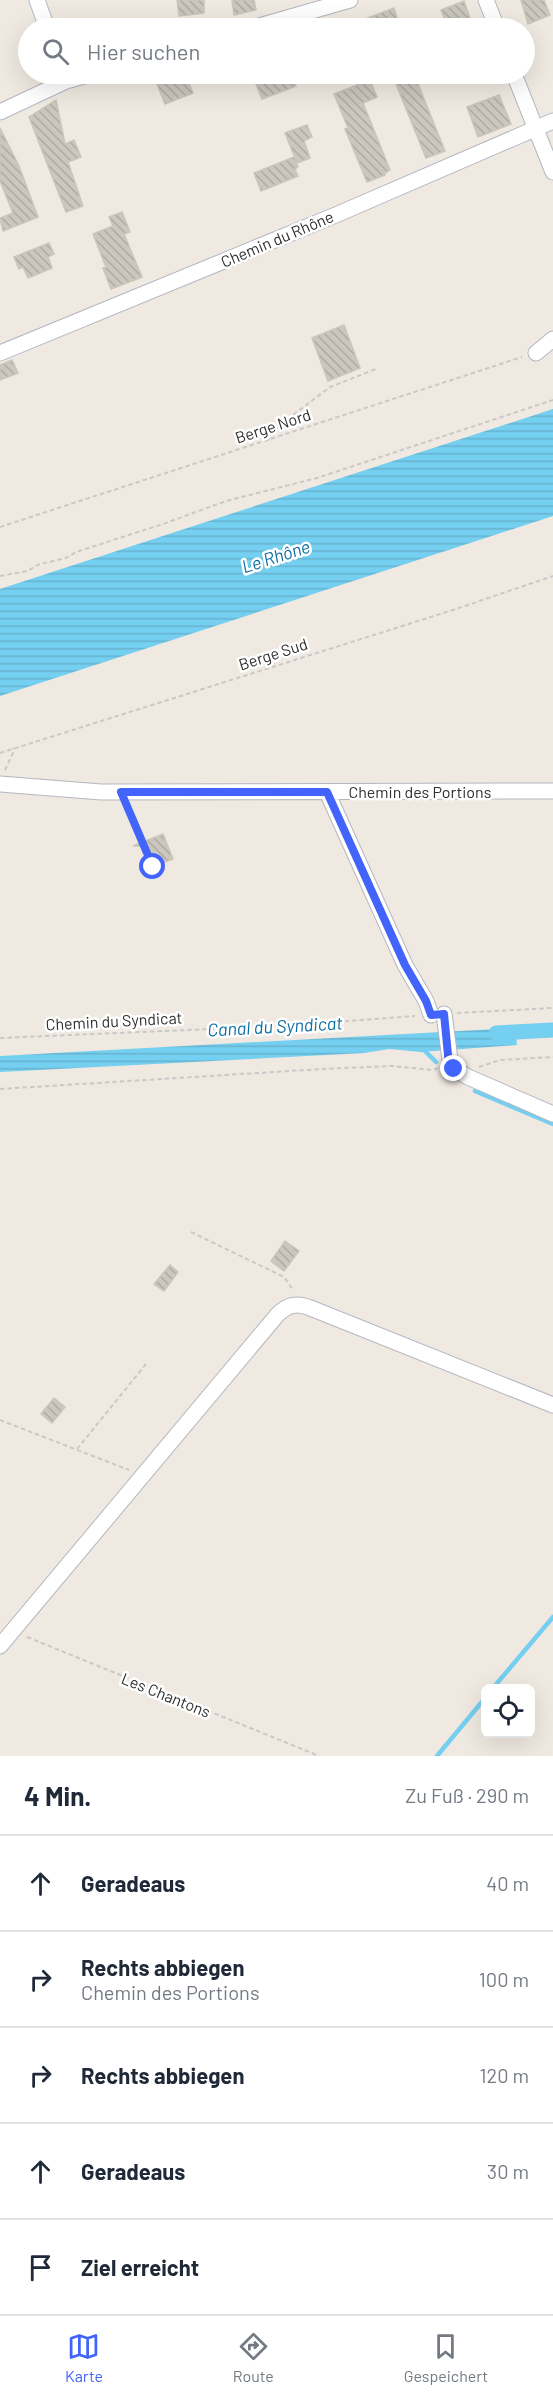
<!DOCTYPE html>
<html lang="de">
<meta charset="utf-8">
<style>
:root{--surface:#fff;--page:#f6f6f7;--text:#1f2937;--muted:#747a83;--line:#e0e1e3;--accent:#4264fb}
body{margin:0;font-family:Barlow,sans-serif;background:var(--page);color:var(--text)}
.controls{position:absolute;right:18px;bottom:18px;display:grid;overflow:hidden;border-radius:9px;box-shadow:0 6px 24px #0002}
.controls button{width:54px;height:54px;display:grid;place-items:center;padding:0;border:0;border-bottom:2px solid var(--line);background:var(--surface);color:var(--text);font:30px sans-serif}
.stop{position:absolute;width:18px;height:18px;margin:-14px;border:4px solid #4264fb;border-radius:50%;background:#fff}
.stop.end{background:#4264fb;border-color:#fff;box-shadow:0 2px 6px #0008}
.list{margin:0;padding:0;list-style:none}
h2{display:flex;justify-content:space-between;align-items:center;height:78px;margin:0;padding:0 24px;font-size:26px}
h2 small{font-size:20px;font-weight:400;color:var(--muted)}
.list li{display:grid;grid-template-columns:39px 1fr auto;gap:18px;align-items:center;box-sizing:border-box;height:96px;padding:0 24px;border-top:2px solid var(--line)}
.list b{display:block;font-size:22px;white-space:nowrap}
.list p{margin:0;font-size:20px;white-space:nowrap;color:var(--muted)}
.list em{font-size:20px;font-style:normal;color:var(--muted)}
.icon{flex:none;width:33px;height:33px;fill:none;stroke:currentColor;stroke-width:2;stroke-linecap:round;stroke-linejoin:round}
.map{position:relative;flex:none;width:553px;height:1756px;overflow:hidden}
.search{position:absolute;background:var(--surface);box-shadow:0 6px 24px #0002;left:18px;right:18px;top:18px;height:66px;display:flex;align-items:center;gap:15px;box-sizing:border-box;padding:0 21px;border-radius:33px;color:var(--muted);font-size:22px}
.sheet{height:558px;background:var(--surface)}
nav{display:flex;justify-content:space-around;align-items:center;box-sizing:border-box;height:84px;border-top:2px solid var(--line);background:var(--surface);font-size:16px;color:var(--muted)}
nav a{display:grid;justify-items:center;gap:3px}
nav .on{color:var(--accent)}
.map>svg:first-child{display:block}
</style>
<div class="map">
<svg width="553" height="1756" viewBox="0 0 553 1756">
<defs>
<pattern id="water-rules" width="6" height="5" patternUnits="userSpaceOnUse" patternTransform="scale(1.5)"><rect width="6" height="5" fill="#75cff0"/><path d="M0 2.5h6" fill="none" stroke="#66b2ce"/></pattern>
<pattern id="building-back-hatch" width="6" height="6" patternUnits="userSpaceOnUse" patternTransform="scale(1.5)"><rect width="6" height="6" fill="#cbc7bf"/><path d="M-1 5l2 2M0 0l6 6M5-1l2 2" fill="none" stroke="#afaba4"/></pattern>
</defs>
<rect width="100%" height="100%" fill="#efe9e1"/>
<path fill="url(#water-rules)" d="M553,409V516L0,696V589Z
M515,1028L517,1045L421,1052L389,1049L364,1053L0,1072V1056Z"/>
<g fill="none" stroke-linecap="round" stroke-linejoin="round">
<path stroke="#75cff0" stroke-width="4.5" d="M423,1049L436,1062
M475,1091L553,1124
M493,1688L553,1617
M437,1756L486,1697"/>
<path stroke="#75cff0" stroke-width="15" d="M496,1033L553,1030"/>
</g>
<path fill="url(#building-back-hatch)" stroke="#cbc5ba" stroke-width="1.5" d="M177,0H204V13L179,16Z
M232,0H254L256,10L234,15Z
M521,0H544L550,15L528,24Z
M464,1L472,24L459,28H448L441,10Z
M394,8L400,28H344L368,18Z
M185,74L193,93L165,104L157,84Z
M252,74H291L296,86L262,99Z
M392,74H414L445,151L426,158Z
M370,80L377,97L363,103L390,170L385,173V175L367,182L345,129L348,128L334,94Z
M499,95L511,124L478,137L467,107Z
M56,100L65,144L74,140L81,157L68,162L83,206L66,212L29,117Z
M307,125L312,137L304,141L310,158L297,163L285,133Z
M0,128L19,166L38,217L3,231L0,218L13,213L0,181Z
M294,157L298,167L295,169L298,176L261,191L254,173Z
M122,212L130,232L124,234L142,277L111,289L103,268L106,267L93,234L113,226L109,217Z
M49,243L54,254L48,257L52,268L28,278L23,267L19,269L14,257Z
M344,325L360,368L328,381L312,338Z
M12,360L18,373L0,380V365Z
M163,834L173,859L157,865L149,846H133Z
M285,1241L299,1251L284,1271L271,1261Z
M170,1265L178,1272L164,1291L154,1284Z
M54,1398L65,1407L52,1423L41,1414Z"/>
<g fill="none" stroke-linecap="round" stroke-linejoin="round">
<defs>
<path id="minor" d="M37,0L47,28
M486,0L497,28
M252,28L350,0
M514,74L553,172
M0,112L66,81L91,74
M0,353L338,214L553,121
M536,353L553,339
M0,784L101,792L553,791
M327,792L405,965L426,1001L431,1015
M444,1014L451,1067L468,1077L553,1114
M0,1646L278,1314C288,1305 295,1303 308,1307L553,1405"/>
</defs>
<use href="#minor" stroke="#b4b7c1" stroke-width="17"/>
<path stroke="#c9c9c9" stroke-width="2" stroke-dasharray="4.5 3" stroke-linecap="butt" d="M267,441L281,424L330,387L376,369
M0,527L522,357
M0,576L27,571L40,564L66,558L76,552L163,524L226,501L317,478L553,400
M0,753L453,610L553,576
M5,770L13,753V748
M127,806L153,867
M457,1013L553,1008
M0,1038L281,1026L415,1016
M479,1067L500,1060L553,1057
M0,1089L322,1069L392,1066L433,1070L438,1068
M191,1232L284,1277L293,1290
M0,1420L129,1470
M77,1449L146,1364
M27,1637L319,1756"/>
<use href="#minor" stroke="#fff" stroke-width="15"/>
</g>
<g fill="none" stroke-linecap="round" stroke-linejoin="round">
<path stroke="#4264fb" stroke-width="8" d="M153,867L121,792H327L405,965L426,1001L431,1015L444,1014L449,1065L454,1069"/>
</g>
<g text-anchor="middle" stroke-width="5" stroke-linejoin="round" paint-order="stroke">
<g font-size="16" fill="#2e2e2e" stroke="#fff">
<text transform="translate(277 239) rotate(-23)" y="6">Chemin du Rhône</text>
<text transform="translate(273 426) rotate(-18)" y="6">Berge Nord</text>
<text transform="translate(273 654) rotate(-18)" y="6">Berge Sud</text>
<text x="420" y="798">Chemin des Portions</text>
<text transform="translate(114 1021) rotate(-3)" y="6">Chemin du Syndicat</text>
<text transform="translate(166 1695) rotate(22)" y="6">Les Chantons</text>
</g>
<g font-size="18" font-style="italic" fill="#0d6fa3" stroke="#fff">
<text transform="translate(276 557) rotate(-18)" y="6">Le Rhône</text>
<text transform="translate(275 1027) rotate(-3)" y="6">Canal du Syndicat</text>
</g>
</g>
</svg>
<div class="controls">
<button><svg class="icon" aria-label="locate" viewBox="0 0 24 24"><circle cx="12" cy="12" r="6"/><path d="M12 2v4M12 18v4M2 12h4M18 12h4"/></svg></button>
</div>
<div class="stop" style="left:153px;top:867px"></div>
<div class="stop end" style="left:454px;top:1069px"></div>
<div class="search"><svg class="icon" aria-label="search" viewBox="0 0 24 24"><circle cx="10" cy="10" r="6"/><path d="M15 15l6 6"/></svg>Hier suchen</div>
</div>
<section class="sheet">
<h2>4 Min.<small>Zu Fuß · 290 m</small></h2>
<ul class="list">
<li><svg class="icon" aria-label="ahead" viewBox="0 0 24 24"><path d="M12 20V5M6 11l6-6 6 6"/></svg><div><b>Geradeaus</b></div><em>40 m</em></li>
<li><svg class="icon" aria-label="right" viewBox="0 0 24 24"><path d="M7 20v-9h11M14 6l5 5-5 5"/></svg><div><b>Rechts abbiegen</b><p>Chemin des Portions</p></div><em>100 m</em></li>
<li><svg class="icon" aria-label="right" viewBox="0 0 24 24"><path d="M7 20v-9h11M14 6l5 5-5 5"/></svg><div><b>Rechts abbiegen</b></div><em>120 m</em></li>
<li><svg class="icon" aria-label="ahead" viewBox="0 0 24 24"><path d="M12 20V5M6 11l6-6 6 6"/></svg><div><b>Geradeaus</b></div><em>30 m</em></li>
<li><svg class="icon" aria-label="arrive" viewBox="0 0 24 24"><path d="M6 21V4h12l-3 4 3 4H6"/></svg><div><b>Ziel erreicht</b></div></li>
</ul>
</section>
<nav>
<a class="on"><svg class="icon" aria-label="map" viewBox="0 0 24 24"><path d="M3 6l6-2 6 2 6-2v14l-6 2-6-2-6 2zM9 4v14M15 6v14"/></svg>Karte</a>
<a><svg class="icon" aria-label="directions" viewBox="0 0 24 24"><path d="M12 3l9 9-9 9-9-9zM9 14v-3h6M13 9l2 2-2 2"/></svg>Route</a>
<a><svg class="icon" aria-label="saved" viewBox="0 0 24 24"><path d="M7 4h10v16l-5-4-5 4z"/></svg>Gespeichert</a>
</nav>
